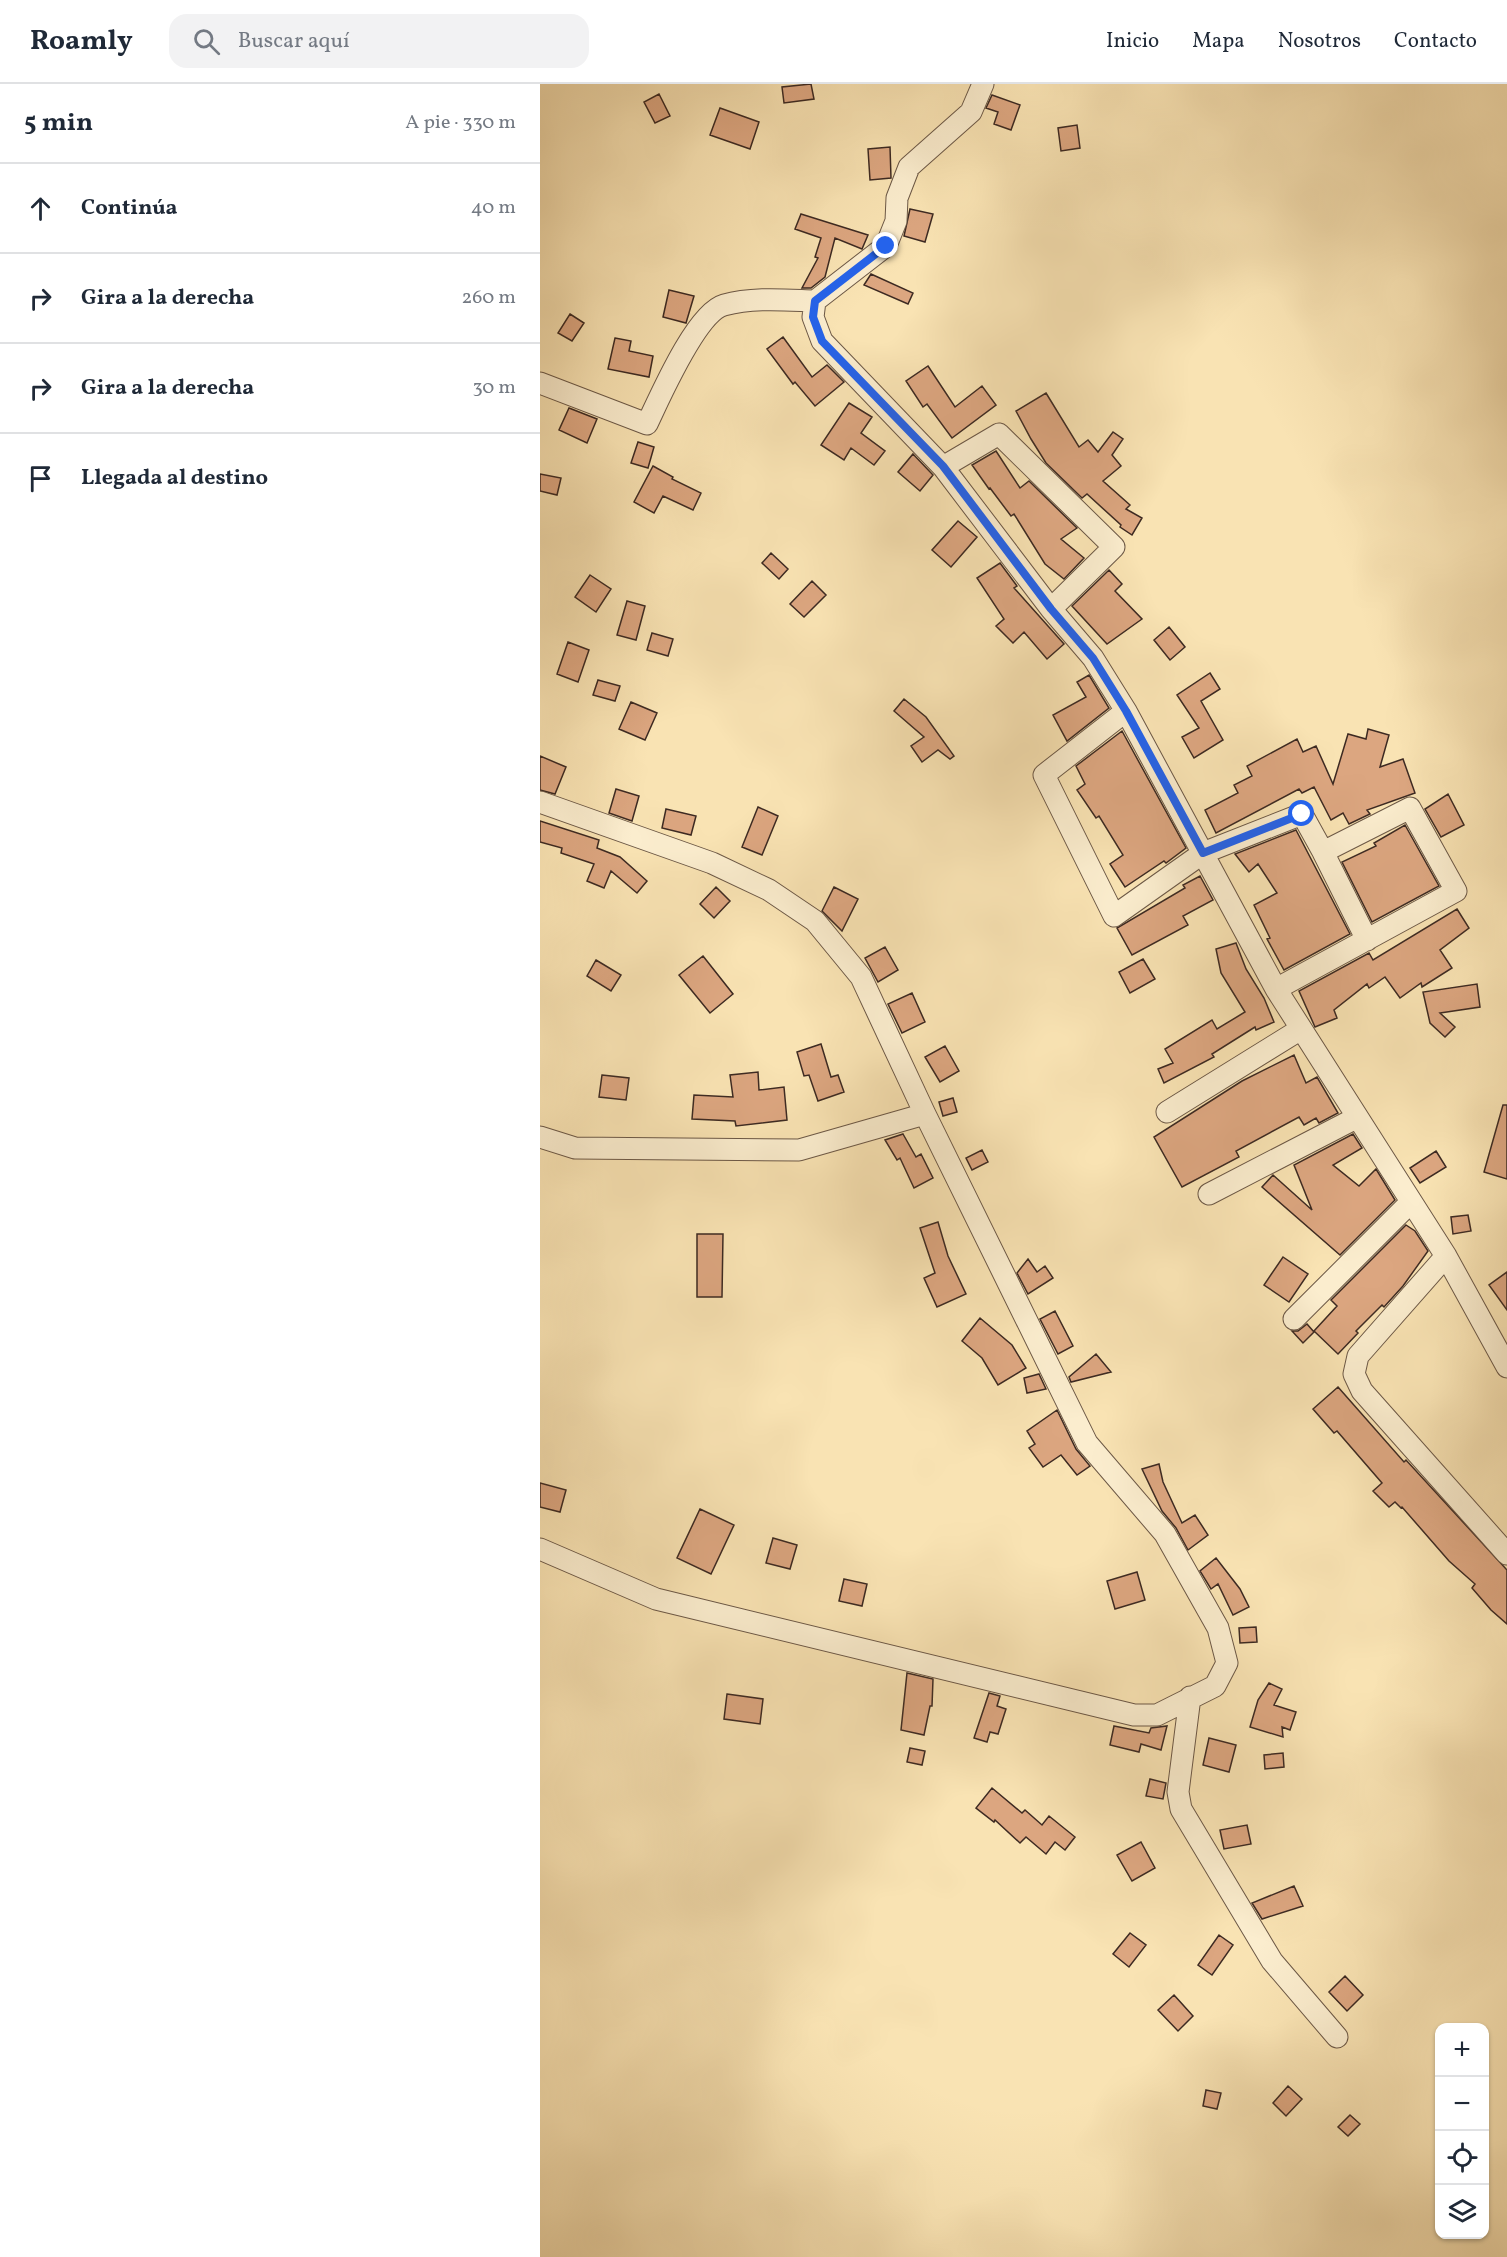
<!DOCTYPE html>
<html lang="es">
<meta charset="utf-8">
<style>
:root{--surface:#fff;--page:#f2f2f3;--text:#1f2937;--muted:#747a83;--line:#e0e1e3}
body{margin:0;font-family:Vollkorn,serif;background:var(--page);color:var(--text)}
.controls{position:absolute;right:18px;bottom:18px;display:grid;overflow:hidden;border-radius:12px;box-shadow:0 2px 4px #0004}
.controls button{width:54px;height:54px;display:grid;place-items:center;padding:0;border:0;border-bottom:2px solid var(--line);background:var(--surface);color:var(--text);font:30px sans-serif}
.stop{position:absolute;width:18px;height:18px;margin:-14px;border:4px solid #2563eb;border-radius:50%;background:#fff}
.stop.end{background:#2563eb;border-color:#fff;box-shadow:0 2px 6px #0008}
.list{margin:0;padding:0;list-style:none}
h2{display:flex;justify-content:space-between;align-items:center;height:78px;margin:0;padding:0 24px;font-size:26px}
h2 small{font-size:20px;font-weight:400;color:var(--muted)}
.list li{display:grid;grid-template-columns:39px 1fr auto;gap:18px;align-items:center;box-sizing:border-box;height:90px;padding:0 24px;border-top:2px solid var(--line)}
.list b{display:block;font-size:22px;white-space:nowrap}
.list em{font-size:20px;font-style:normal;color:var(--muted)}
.icon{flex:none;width:33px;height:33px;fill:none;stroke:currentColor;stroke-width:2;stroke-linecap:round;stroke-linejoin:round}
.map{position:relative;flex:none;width:967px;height:2173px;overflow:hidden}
header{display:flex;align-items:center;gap:36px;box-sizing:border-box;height:84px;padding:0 30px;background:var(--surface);border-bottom:2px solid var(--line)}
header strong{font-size:28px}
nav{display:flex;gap:33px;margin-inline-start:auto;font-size:21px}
.search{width:420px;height:54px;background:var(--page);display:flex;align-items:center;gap:15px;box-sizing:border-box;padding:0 21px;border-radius:18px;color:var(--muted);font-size:22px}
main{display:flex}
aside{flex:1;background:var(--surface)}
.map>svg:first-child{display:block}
</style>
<header>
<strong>Roamly</strong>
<div class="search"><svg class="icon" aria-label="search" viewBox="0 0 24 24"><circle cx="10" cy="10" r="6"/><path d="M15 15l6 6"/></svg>Buscar aquí</div>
<nav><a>Inicio</a><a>Mapa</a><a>Nosotros</a><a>Contacto</a></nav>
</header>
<main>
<aside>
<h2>5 min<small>A pie · 330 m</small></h2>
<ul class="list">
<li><svg class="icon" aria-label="ahead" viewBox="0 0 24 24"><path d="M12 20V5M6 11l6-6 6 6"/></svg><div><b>Continúa</b></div><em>40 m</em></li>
<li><svg class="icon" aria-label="right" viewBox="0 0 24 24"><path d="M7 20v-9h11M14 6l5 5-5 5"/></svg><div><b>Gira a la derecha</b></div><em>260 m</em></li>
<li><svg class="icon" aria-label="right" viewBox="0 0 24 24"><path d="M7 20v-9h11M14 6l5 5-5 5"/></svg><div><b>Gira a la derecha</b></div><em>30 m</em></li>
<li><svg class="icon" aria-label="arrive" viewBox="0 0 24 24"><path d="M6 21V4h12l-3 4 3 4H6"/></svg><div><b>Llegada al destino</b></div></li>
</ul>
</aside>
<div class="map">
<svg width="967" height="2173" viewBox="0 0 967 2173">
<rect width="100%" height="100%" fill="#f9e3b3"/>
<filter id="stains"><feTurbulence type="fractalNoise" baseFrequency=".00333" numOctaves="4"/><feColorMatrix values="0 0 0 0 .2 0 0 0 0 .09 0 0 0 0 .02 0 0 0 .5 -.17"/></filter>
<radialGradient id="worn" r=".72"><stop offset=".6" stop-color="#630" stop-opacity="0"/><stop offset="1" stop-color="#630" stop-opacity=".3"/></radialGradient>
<path fill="#dca680" stroke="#3d2a22" stroke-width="1.5" d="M271,0L274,15L244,19L242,3Z
M119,10L130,32L115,39L104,18Z
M452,11L480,21L471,46L454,40L458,28L446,24Z
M180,24L219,38L210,65L170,51Z
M537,41L540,64L521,67L518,44Z
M350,63L351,94L330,96L328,65Z
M370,125L393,130L385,158L364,152Z
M261,130L328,151L322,165L295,154L285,193L271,204H262L278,174L275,173L281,154L255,145Z
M331,190L373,209L368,220L324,201Z
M129,206L154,212L146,239L123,233Z
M30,230L44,239L32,257L18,249Z
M243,253L272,293L287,281L304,298L275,322L255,298L253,300L227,265Z
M75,254L91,257L89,267L113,272L109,293L68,285Z
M388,282L415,323L442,302L456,321L412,354L387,320L383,323L366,297Z
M506,309L539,363L548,356L558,368L573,348L583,355L572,371L581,382L563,397L590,421L586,425L602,434L592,451L580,443L581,441L547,410L542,414L506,379L491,355L476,327Z
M309,319L332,333L321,349L345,367L334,381L311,364L304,376L281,361Z
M29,324L57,335L47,359L19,346Z
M98,358L114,363L108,384L91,379Z
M456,367L480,404L489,397L537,444L521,455L544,474L524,495L505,480L474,430L471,432L450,404L449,405L432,381Z
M373,370L393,391L380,407L358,388Z
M113,382L133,393L132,395L161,409L153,426L123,412L114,429L94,418Z
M0,390L21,394L17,411L0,407Z
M418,437L437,453L411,483L392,466Z
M231,469L248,485L239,495L222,479Z
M460,479L477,502L474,504L524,560L507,575L484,548L473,559L456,542L464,535L437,494Z
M569,486L582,500L575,507L602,535L567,560L532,522Z
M50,491L71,505L56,528L35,513Z
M272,497L286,511L264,533L250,520Z
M87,517L105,522L96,556L77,551Z
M629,543L645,563L630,576L614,556Z
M112,549L133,555L128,572L107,566Z
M28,558L49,566L38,598L17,590Z
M670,589L680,605L661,617L683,656L654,674L642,653L659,644L637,611Z
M549,591L569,624L527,657L513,631L546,613L537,598Z
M58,596L80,602L75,617L53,611Z
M364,615L386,633L414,672L410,675L398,666L382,678L371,662L384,653L354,627Z
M91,618L117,629L105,656L79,645Z
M828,645L849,651L840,683L863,675L875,709L827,726L830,730L809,740L803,729L791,736L774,703L762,709L759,705L676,749L665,726L698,709L694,701L712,692L707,682L757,655L763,668L776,662L793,700L808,650L826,655Z
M582,647L646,764L626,779L624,777L585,803L570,780L583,771L559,732L556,734L537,706L545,700L536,682Z
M0,672L26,683L15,710L0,706Z
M76,705L99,712L92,737L69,729Z
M908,710L924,741L901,753L885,725Z
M218,723L238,732L222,771L202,763Z
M126,725L156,732L151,751L122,744Z
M0,737L59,756L57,764L80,773L107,797L97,809L71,787L64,804L47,797L54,780L21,769L22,764L0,758Z
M865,741L899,802L832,838L802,778L836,762L834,759Z
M756,746L810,850L744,886L727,855L730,854L714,821L737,809L718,780L709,788L695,770Z
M660,792L673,816L643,832L648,841L592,871L577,844L645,804L643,801Z
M176,803L190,817L174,834L160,820Z
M294,803L318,815L302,847L282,827Z
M917,825L929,844L900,866L912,884L882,903L881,899L860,914L845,893L829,904L827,900L794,926L797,934L775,943L759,907L829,869L833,876Z
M696,859L706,885L724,914L734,938L716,946L715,943L672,970L674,973L624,999L618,985L633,979L625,965L672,936L677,945L705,928L681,889L676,865Z
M345,863L358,886L338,898L325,874Z
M163,872L193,910L170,929L139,891Z
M603,875L615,895L590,909L579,888Z
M56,876L81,891L71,907L47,892Z
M937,900L940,923L900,929L915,943L905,953L890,939L883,908Z
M372,909L385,938L362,949L348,920Z
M281,960L291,993L298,991L304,1008L278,1017L269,991L264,992L257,968Z
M405,962L419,987L400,998L385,973Z
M754,971L766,999L777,993L798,1029L779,1039L776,1034L764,1041L759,1033L696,1067L699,1073L642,1103L614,1053L702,997Z
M218,988L219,1006L244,1003L247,1036L196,1042L195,1037L152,1035L154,1011L193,1013L190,991Z
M62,991L89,994L86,1016L59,1013Z
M413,1014L417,1028L403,1032L399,1018Z
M963,1021H967V1095L944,1088Z
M363,1050L376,1073L381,1070L393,1094L374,1104L360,1074L357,1076L345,1056Z
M813,1050L822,1064L793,1081L819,1102L836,1085L855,1116L800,1171L722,1103L733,1091L772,1126L754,1081Z
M442,1066L448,1078L432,1086L426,1074Z
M896,1067L906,1083L880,1099L870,1084Z
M928,1131L931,1147L913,1150L911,1133Z
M398,1138L408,1172L426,1210L397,1223L384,1194L395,1189L380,1144Z
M866,1141L875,1147L888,1167L863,1202L844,1223L842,1221L816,1247L818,1249L798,1270L774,1247L797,1222L791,1216Z
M157,1150H183L182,1213H157Z
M743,1173L768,1190L749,1218L724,1201Z
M488,1175L497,1188L505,1182L513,1194L488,1210L477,1189Z
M967,1188V1226L949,1201Z
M515,1227L533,1262L518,1270L500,1235Z
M440,1234L472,1261L486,1284L458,1301L442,1274L422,1257Z
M767,1240L774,1248L763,1259L752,1247H758Z
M556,1270L571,1288L531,1298L529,1293Z
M499,1290L506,1305L487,1309L484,1294Z
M798,1303L864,1378L866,1376L967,1486V1540L951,1526L932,1504L935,1500L909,1477L862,1423L861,1424L855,1418L849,1423L833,1407L842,1399L797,1347L794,1349L773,1325Z
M517,1326L536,1365L550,1382L537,1391L521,1371L503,1383L489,1364L495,1360L487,1347Z
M619,1380L623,1398L642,1439L655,1431L668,1451L648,1466L636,1444L622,1427L602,1385Z
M0,1399L26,1406L20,1428L0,1423Z
M160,1425L194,1441L171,1490L137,1474Z
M233,1454L257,1461L250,1485L226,1479Z
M676,1474L700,1505L709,1523L693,1531L678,1500L671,1505L660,1487Z
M597,1488L605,1516L575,1525L567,1497Z
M304,1495L327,1500L322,1522L299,1517Z
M716,1543L717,1558L700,1559L699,1544Z
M367,1589L393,1595L392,1622H390L384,1651L361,1646Z
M729,1599L742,1605L734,1621L756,1628L750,1646L742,1643L743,1653L710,1643L718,1616Z
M449,1609L460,1612L457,1622L466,1625L458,1650L450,1648L447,1658L434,1654Z
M187,1610L223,1615L220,1640L184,1635Z
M574,1642L609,1649L611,1644L627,1642L621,1666L601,1660L599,1668L570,1661Z
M669,1654L696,1661L689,1688L663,1681Z
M370,1664L385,1667L382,1681L367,1678Z
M743,1669L744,1683L725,1685L724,1671Z
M610,1695L626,1699L623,1715L606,1712Z
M452,1704L482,1729L485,1726L502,1741L509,1732L535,1753L525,1766L515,1758L506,1770L486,1753L480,1759L455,1736L454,1738L436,1724Z
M707,1741L711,1760L684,1765L680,1746Z
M601,1758L615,1784L592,1797L577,1771Z
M754,1802L763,1822L722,1835L712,1819Z
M590,1849L606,1861L589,1883L573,1870Z
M679,1851L693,1861L672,1891L658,1881Z
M805,1892L823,1911L807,1927L789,1908Z
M634,1911L653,1932L638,1947L618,1926Z
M748,2002L762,2015L746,2032L733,2019Z
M666,2006L681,2009L677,2025L663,2022Z
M810,2031L820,2040L808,2052L798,2043Z"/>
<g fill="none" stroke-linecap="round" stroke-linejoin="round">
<defs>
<path id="minor" d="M443,0L431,28L369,83L357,114L356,137L346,162L275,217L273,233L282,257L403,383L511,525L553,574L586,627L736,905L906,1172L967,1283
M0,299L107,340C120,313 156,229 184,221C213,213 245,216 275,217
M403,383L459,350L574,463L511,525
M586,627L504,691L574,832L663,769L762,730L783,768L870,724L916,807L736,905
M0,718L172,779L229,806L275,837L321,893L385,1030L547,1359L625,1450L678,1544L687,1579L675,1602L617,1631H594L116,1515L0,1465
M783,768L827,856
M627,1028L761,945
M0,1053L35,1064L259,1066L385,1030
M669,1110L816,1034
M906,1172L818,1272L814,1290L822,1307L967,1470
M754,1235L871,1118
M650,1613L638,1708L641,1725L732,1877L797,1953"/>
</defs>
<use href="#minor" stroke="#6c5846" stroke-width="23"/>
<use href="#minor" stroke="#fbedce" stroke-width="21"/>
</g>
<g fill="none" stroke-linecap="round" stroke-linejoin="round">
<path stroke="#2563eb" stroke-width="8" d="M346,162L275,217L273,233L282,257L403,382L511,525L553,574L586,627L663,769L762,730"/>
</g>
<rect width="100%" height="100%" filter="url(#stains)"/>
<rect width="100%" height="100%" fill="url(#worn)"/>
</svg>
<div class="controls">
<button>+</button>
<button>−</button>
<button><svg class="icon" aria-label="locate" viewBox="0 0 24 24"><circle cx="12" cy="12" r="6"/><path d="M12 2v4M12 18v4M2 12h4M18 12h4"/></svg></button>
<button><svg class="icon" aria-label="layers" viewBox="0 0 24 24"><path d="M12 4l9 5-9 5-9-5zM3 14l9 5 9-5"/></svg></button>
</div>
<div class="stop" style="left:762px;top:730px"></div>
<div class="stop end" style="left:346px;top:162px"></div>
</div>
</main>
